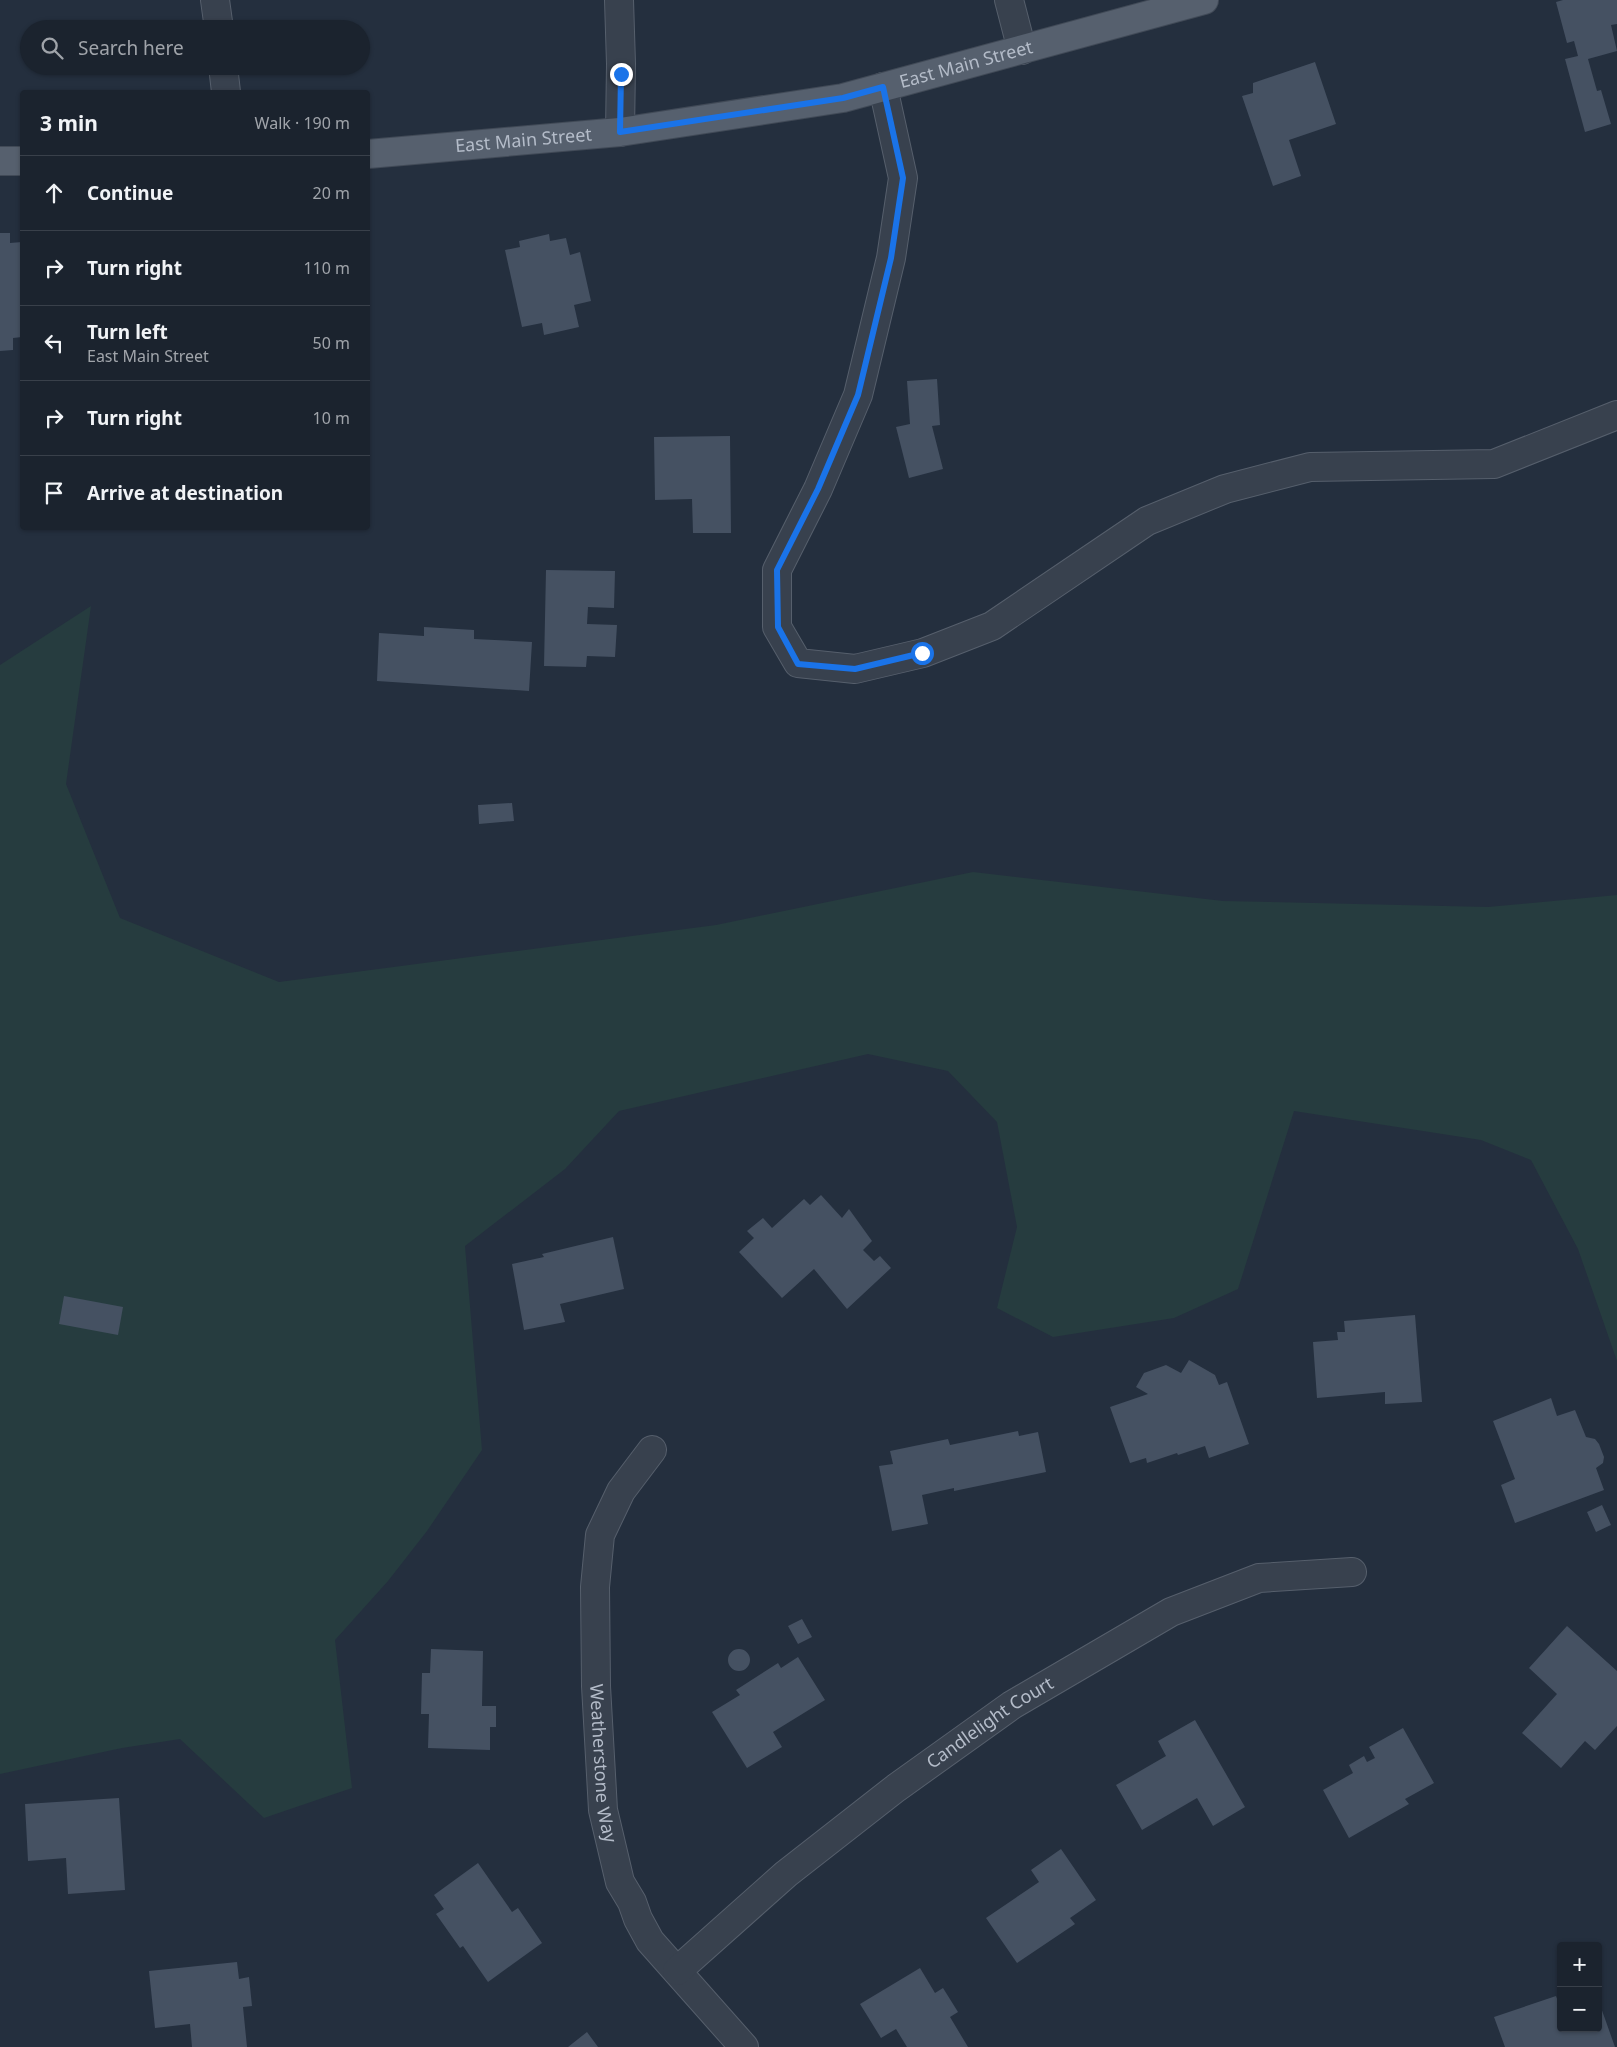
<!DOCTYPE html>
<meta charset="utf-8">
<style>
:root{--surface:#1b232e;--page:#242b36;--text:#f1f3f6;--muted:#a0a4aa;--line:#39404a}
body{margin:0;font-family:"Noto Sans",sans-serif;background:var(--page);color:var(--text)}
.controls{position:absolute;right:15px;bottom:15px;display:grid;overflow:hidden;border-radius:5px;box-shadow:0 1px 4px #0004}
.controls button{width:45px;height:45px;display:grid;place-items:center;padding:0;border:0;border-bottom:1px solid var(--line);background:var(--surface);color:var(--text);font:25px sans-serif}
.stop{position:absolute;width:15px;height:15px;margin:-11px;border:4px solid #1a73e8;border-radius:50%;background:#fff}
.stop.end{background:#1a73e8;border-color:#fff;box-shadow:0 1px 5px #0008}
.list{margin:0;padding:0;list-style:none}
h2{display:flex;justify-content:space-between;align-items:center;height:65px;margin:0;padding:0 20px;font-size:21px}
h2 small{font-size:16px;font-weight:400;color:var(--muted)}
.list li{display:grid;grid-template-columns:32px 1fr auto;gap:15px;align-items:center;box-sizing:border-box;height:75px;padding:0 20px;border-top:1px solid var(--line)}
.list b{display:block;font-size:19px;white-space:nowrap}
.list p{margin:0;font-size:16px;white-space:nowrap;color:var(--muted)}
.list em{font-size:16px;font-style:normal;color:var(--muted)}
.icon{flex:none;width:28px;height:28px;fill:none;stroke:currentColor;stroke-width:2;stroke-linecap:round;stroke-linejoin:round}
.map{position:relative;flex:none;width:1617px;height:2047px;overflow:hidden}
.search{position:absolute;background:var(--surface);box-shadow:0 1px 4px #0004;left:20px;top:20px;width:350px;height:55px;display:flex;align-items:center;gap:12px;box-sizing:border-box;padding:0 18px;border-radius:28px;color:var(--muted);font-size:19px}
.panel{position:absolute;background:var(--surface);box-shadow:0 1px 4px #0004;left:20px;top:90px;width:350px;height:440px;border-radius:5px}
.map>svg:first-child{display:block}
</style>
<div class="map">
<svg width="1617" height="2047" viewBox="0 0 1617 2047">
<rect width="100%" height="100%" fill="#242f3e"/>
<path fill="#263c3f" d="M91,606L66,784L120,918L279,982L716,925L973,872L1223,901L1488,907L1617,895V1361L1578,1249L1531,1160L1481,1140L1294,1111L1238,1289L1174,1318L1053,1337L997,1308L1017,1227L997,1122L948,1071L868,1054L619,1111L565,1169L465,1246L482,1450L427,1531L388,1581L335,1640L352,1788L264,1818L180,1739L122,1748L0,1774V665Z"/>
<path fill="#455162" d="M1563,0H1617V24L1611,25L1617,51L1588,59L1597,91L1601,90L1611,124L1585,132L1565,59L1578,56L1574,41L1567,43L1556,2Z
M1315,62L1336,124L1289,140L1301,176L1273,186L1242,96L1253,93V83Z
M0,233H10V243L22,242V337L13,338V350L0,351Z
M549,234L550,241L566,238L570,255L580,252L591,301L574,305L579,327L544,335L542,323L522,327L505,250L520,247L519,241Z
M937,379L940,425L932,426L943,469L909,478L896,427L910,424L907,381Z
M730,436L731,533H693L692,499L655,500L654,437Z
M546,570L615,571L614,608L588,607L587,624L617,625L615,657L587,656L586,667L544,666Z
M424,627L474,630V639L532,642L529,691L377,681L379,633L424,636Z
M512,803L514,821L479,824L478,805Z
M821,1195L842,1218L849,1209L872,1241L863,1250L874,1261L880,1256L891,1268L847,1309L814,1269L782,1298L739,1252L754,1238L747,1231L763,1218L772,1228L804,1199L810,1205Z
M613,1237L624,1289L560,1304L565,1322L524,1330L512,1264L544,1257L542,1254Z
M64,1296L123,1307L118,1335L59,1324Z
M1415,1315L1422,1402L1385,1404V1392L1317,1398L1313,1342L1338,1340L1337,1332H1345L1344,1321Z
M1189,1360L1215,1375L1219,1385L1227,1382L1249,1444L1209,1458L1205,1446L1178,1455L1177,1453L1147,1463L1146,1458L1130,1463L1110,1407L1148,1394L1136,1387L1144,1373L1166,1365L1181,1373Z
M1551,1398L1557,1416L1575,1410L1586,1437L1595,1439L1599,1444L1604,1457L1603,1463L1596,1468L1604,1490L1515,1523L1501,1485L1515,1479L1493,1421Z
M1018,1431L1019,1436L1038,1432L1046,1472L954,1491V1488L922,1495L928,1524L892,1531L879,1466L893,1464L890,1451L948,1439L950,1445Z
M1602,1505L1611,1525L1596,1532L1587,1512Z
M802,1619L812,1637L798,1644L788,1626Z
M1567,1626L1617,1671V1726L1595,1750L1585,1741L1561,1768L1522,1733L1557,1694L1529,1668Z
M431,1649L483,1651L482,1706H496V1727H490V1750L428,1748L429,1714H421L422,1673H430Z
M728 1660a11 11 0 1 1 22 0a11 11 0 1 1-22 0Z
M798,1657L825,1700L773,1732L782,1747L747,1768L712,1712L740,1695L736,1690L778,1663L781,1668Z
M1195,1720L1245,1807L1213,1826L1197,1798L1142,1830L1116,1785L1166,1756L1158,1741Z
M1403,1728L1434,1783L1405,1799L1409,1804L1349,1838L1323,1790L1353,1773L1349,1765L1364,1756L1367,1762L1375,1758L1369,1747Z
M119,1798L125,1890L68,1894L66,1858L28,1861L25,1804Z
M1061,1849L1096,1900L1070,1918L1075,1924L1017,1963L986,1918L1039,1882L1031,1870Z
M478,1863L512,1912L518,1908L542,1943L488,1982L463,1946L460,1948L436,1914L444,1909L434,1895Z
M237,1962L239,1979L249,1977L252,2006L243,2007L247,2047H192L190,2024L155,2028L149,1971Z
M920,1968L935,1993L943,1988L958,2012L950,2017L968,2047H907L896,2029L881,2038L860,2004Z
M1556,1996L1558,2001L1561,1999V2028H1598L1599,2002L1615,2047H1505L1494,2017Z
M587,2032L598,2047H568Z"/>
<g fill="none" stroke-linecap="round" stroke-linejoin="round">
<defs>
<g id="minor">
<path d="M215,0L219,29"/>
<path d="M619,0L621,64L620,132"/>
<path d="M1009,0L1022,50"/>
<path d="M223,66L226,92"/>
<path d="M883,87L903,178L891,258L858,395L818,489L777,570V627L798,663L855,669L923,653L992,626L1147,521L1225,489L1310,467L1494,464L1617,415"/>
<path id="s1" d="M652,1450L621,1491L600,1535L595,1587L596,1686L603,1810L620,1882L632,1902L638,1919L650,1941L744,2047"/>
<path id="s2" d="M677,1971L786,1874L896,1788L1012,1705L1171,1612L1259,1578L1352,1572"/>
</g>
<g id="major">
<path id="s3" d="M368,154L620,132L843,98L1204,0"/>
<path d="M0,161H22"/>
</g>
</defs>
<use href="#minor" stroke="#565f6c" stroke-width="30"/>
<use href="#major" stroke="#414a57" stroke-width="30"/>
<use href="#minor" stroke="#38414e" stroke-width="28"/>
<use href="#major" stroke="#56606e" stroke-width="28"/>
</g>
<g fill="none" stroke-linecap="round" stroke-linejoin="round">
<path stroke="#1a73e8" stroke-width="6" d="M621,74L620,132L843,98L883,87L903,178L891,258L858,395L818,489L777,570L778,627L798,664L855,669L922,653"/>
</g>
<g text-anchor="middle" stroke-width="5" stroke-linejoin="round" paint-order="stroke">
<g font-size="18" fill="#b4bcc9" stroke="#1d2633">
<text dy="6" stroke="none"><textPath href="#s3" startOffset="606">East Main Street</textPath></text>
<text dy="6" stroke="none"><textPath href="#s3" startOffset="156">East Main Street</textPath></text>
<text dy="6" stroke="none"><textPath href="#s2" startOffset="400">Candlelight Court</textPath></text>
<text dy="6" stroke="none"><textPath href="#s1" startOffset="329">Weatherstone Way</textPath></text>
</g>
</g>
</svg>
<div class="controls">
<button>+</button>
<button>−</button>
</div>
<div class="stop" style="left:922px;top:653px"></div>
<div class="stop end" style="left:621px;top:74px"></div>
<div class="search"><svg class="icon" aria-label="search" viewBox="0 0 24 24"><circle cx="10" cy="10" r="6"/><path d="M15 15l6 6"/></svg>Search here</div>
<section class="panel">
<h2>3 min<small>Walk · 190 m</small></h2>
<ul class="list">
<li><svg class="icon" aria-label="ahead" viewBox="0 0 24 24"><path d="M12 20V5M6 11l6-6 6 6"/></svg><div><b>Continue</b></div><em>20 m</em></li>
<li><svg class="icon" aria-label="right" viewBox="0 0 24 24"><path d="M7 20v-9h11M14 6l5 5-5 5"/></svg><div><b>Turn right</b></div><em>110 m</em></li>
<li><svg class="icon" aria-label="left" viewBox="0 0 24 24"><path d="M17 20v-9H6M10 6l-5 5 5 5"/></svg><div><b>Turn left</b><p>East Main Street</p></div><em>50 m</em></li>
<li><svg class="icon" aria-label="right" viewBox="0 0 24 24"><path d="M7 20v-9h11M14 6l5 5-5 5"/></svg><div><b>Turn right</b></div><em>10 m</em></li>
<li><svg class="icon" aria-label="arrive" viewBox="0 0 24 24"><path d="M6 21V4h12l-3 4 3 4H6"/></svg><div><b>Arrive at destination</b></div></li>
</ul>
</section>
</div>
